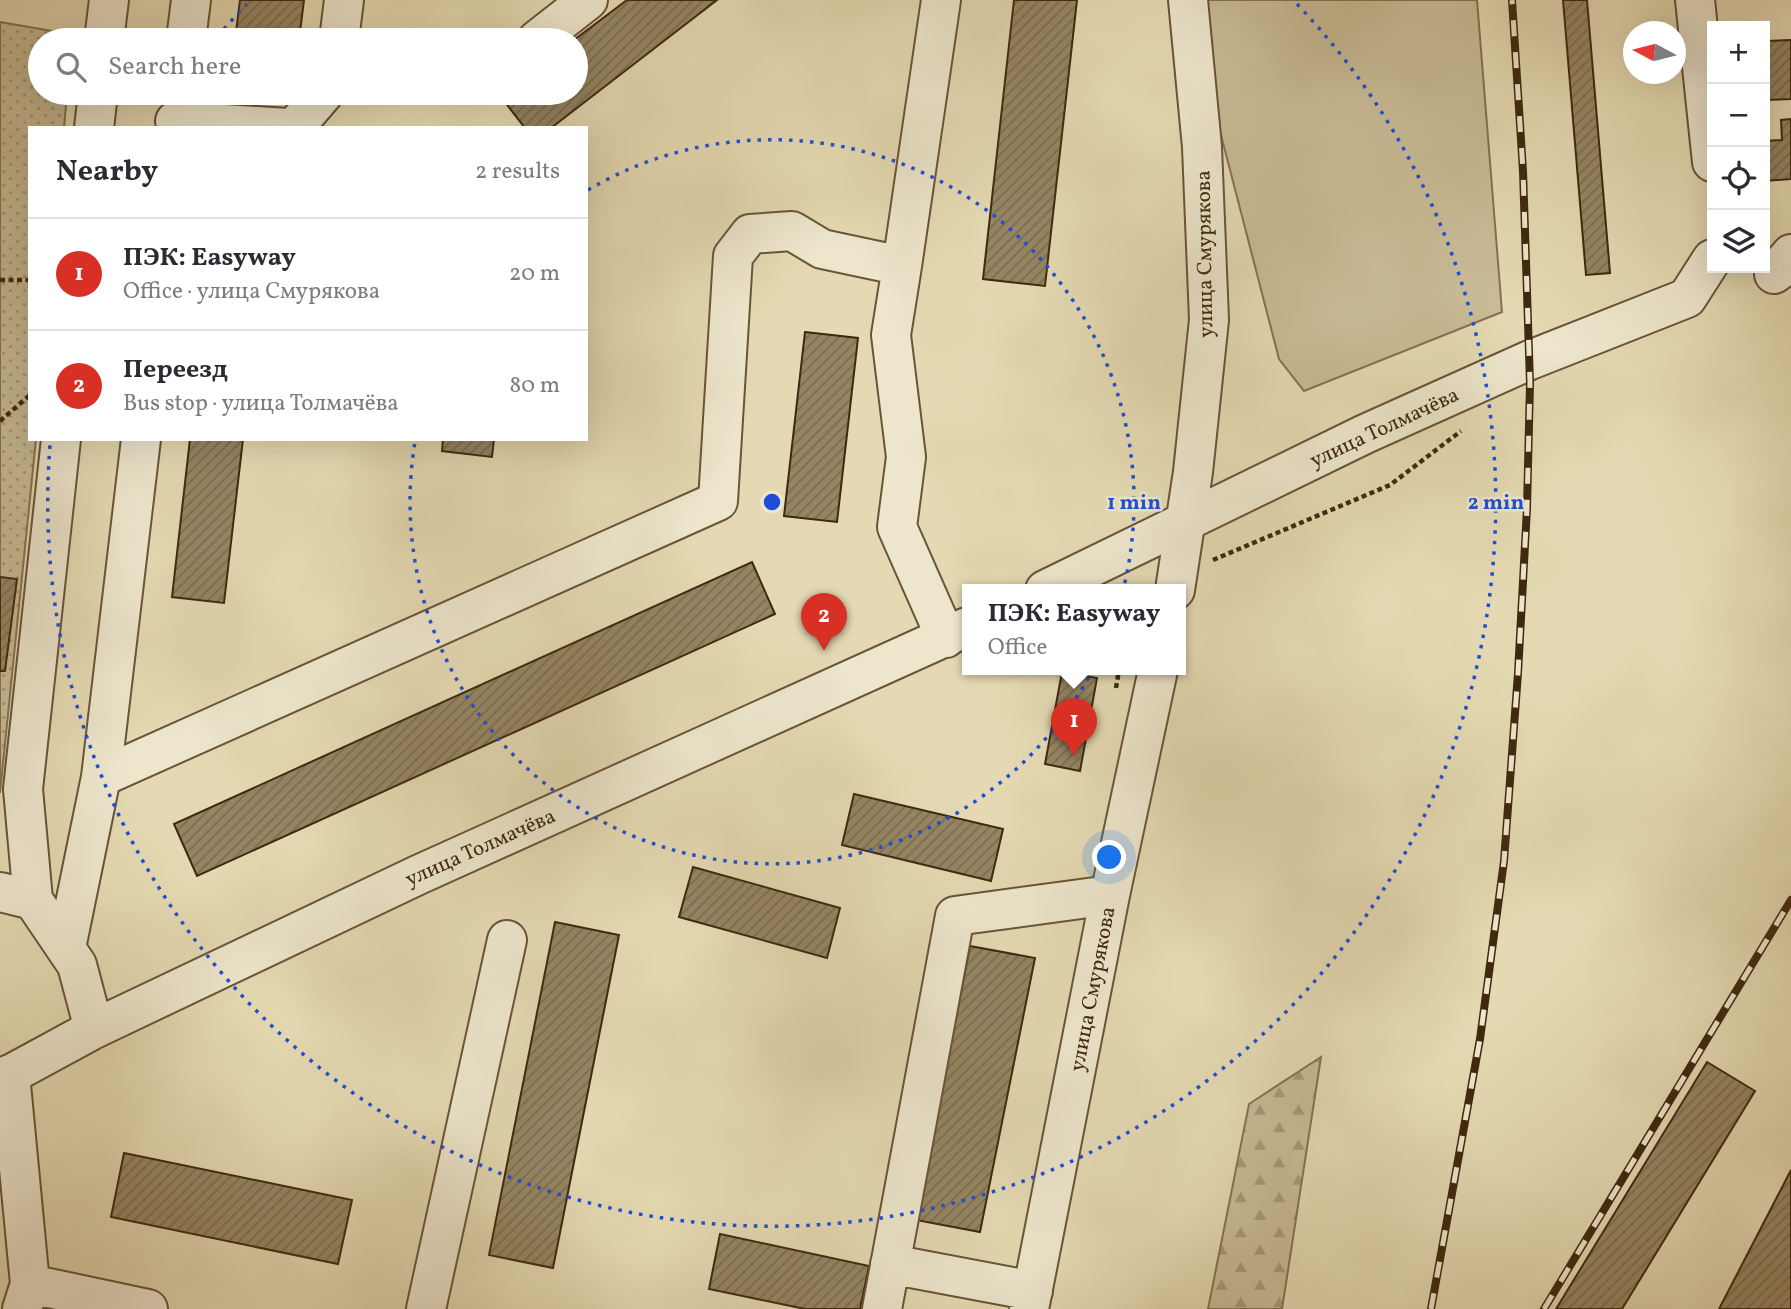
<!DOCTYPE html>
<meta charset="utf-8">
<style>
:root{--surface:#fff;--page:#f2f2f3;--text:#2b2b33;--muted:#7c7c81;--line:#e1e1e2;--accent:#d93025}
body{margin:0;font-family:Vollkorn,serif;background:var(--page);color:var(--text)}
.controls{position:absolute;right:21px;top:21px;display:grid;overflow:hidden;border-radius:0px;box-shadow:0 7px 28px #0002}
.controls button{width:63px;height:63px;display:grid;place-items:center;padding:0;border:0;border-bottom:2px solid var(--line);background:var(--surface);color:var(--text);font:35px sans-serif}
.compass{position:absolute;left:1623px;top:21px;width:63px;height:63px;border-radius:50%;background:var(--surface);box-shadow:0 7px 28px #0002;rotate:277deg}
.you{position:absolute;left:1110px;top:858px;width:24px;height:24px;margin:-18px;border:5px solid #fff;border-radius:50%;background:#1a73e8;box-shadow:0 0 0 10px #1a73e833}
.badge{display:grid;place-items:center;width:46px;height:46px;border-radius:50%;background:var(--accent);color:#fff;font-size:23px;font-weight:700}
.pin{position:absolute;translate:-50% -58px;filter:drop-shadow(0 2px 4px #0008)}
.pin::after{content:'';position:absolute;top:37px;width:24px;height:21px;background:inherit;clip-path:polygon(0 0,100% 0,50% 100%)}
.popup{position:absolute;left:962px;top:584px;width:224px;height:91px;box-sizing:border-box;display:grid;place-content:center;border-radius:0px;background:var(--surface);filter:drop-shadow(0 2px 5px #0005);font-size:23px;white-space:nowrap;color:var(--muted)}
.popup b{font-size:26px;color:var(--text)}
.popup::after{content:'';position:absolute;left:50%;top:100%;margin-left:-14px;border:14px solid transparent;border-top-color:var(--surface)}
.list{margin:0;padding:0;list-style:none}
h2{display:flex;justify-content:space-between;align-items:center;height:91px;margin:0;padding:0 28px;font-size:30px}
h2 small{font-size:23px;font-weight:400;color:var(--muted)}
.list li{display:grid;grid-template-columns:46px 1fr auto;gap:21px;align-items:center;box-sizing:border-box;height:112px;padding:0 28px;border-top:2px solid var(--line)}
.list b{display:block;font-size:26px;white-space:nowrap}
.list p{margin:0;font-size:23px;white-space:nowrap;color:var(--muted)}
.list em{font-size:23px;font-style:normal;color:var(--muted)}
.icon{flex:none;width:38px;height:38px;fill:none;stroke:currentColor;stroke-width:2;stroke-linecap:round;stroke-linejoin:round}
.map{position:relative;flex:none;width:1791px;height:1309px;overflow:hidden}
.search{position:absolute;background:var(--surface);box-shadow:0 7px 28px #0002;left:28px;top:28px;width:560px;height:77px;display:flex;align-items:center;gap:18px;box-sizing:border-box;padding:0 24px;border-radius:38px;color:var(--muted);font-size:26px}
.panel{position:absolute;background:var(--surface);box-shadow:0 7px 28px #0002;left:28px;top:126px;width:560px;height:315px;border-radius:0px}
.map>svg:first-child{display:block}
</style>
<div class="map">
<svg width="1791" height="1309" viewBox="0 0 1791 1309">
<defs>
<pattern id="forest-firs" width="22" height="20" patternUnits="userSpaceOnUse" patternTransform="scale(1.75)"><rect width="22" height="20" fill="#c8bb96"/><path d="M5 1l3.5 6h-7zM16 11l3.5 6h-7z" fill="#a49879"/></pattern>
<pattern id="park-dots" width="8" height="8" patternUnits="userSpaceOnUse" patternTransform="scale(1.75)"><rect width="8" height="8" fill="#c8bb96"/><path d="M2 2h.1M6 6h.1" fill="none" stroke="#a49879" stroke-width="1.8" stroke-linecap="round"/></pattern>
<pattern id="building-hatch" width="6" height="6" patternUnits="userSpaceOnUse" patternTransform="scale(1.75)"><rect width="6" height="6" fill="#958563"/><path d="M-1 1l2-2M0 6l6-6M5 7l2-2" fill="none" stroke="#7b6d50"/></pattern>
</defs>
<rect width="100%" height="100%" fill="#e4d9b2"/>
<filter id="stains"><feTurbulence type="fractalNoise" baseFrequency=".00286" numOctaves="4"/><feColorMatrix values="0 0 0 0 .2 0 0 0 0 .09 0 0 0 0 .02 0 0 0 .5 -.17"/></filter>
<radialGradient id="worn" r=".72"><stop offset=".6" stop-color="#630" stop-opacity="0"/><stop offset="1" stop-color="#630" stop-opacity=".3"/></radialGradient>
<path fill="#c8bb96" stroke="#847252" stroke-width="2" d="M1186,0H1477L1502,312L1304,391L1279,359Z"/>
<path fill="url(#forest-firs)" stroke="#847252" stroke-width="2" d="M1321,1057L1282,1309H1208L1249,1104Z"/>
<path fill="url(#park-dots)" stroke="#847252" stroke-width="2" d="M0,22L58,32L71,38V40H40V93H67L64,128H30V439H36L0,793Z"/>
<path fill="url(#building-hatch)" stroke="#3f290e" stroke-width="2" d="M240,0H304L299,40H235Z
M627,0H717L551,128H525L501,97L506,93H576L574,40Z
M1014,0H1077L1045,286L983,279Z
M1563,0H1587L1610,273L1586,275Z
M1791,40V99L1765,100V41Z
M1791,119V179L1765,181V141L1782,140L1781,120Z
M805,332L858,338L837,522L784,516Z
M190,439H243L224,603L172,597Z
M443,439H494L492,457L442,451Z
M752,562L775,614L197,876L174,824Z
M0,577L17,579L5,671H0Z
M1062,672L1097,678L1080,771L1045,764Z
M854,794L1003,829L991,881L842,845Z
M693,867L840,908L827,958L679,917Z
M555,922L619,935L553,1268L489,1255Z
M970,946L1035,958L980,1232L916,1220Z
M1707,1062L1755,1091L1622,1309H1556Z
M124,1153L352,1200L338,1264L111,1217Z
M1791,1170V1309H1719Z
M720,1234L869,1266L860,1309H805L709,1289Z"/>
<g fill="none" stroke-linecap="round" stroke-linejoin="round">
<defs>
<path id="minor" d="M1695,0L1712,162
M104,40L109,0
M186,40L191,0
M339,40L344,0
M537,40L588,0
M175,121L288,128
M94,128L98,93
M294,128L324,93
M1791,254L1774,274L1791,261
M902,266L941,0
M1045,590L1365,434L1530,360L1687,298L1712,259
M1175,590L1193,472L1209,320L1202,147L1188,0
M101,777L718,501L733,256L750,234L792,231L822,249L902,266L891,335L906,457L897,527L946,638
M0,892L33,900L77,965L94,1029
M33,900L23,789L61,439
M66,948L101,777L141,439
M10,1074L30,1284L22,1309
M0,1080L94,1029L418,875L967,627
M890,1264L1033,1291
M30,1284L148,1309
M426,1309L507,940
M882,1309L955,916L1110,895
M1029,1309L1110,895L1158,670"/>
</defs>
<use href="#minor" stroke="#685537" stroke-width="42"/>
<path stroke="#3f290e" stroke-width="4.5" stroke-dasharray="5 3.5" stroke-linecap="butt" d="M0,280H30
M0,421L30,395
M1213,560L1390,485L1461,431
M1116,688L1119,670"/>
<use href="#minor" stroke="#ede6cd" stroke-width="38"/>
<defs>
<path id="rail" d="M1431,1309L1480,1039L1504,861L1518,673L1527,508L1530,383L1523,171L1512,0
M1544,1309L1791,900"/>
</defs>
<use href="#rail" stroke="#3f290e" stroke-width="8"/>
<use href="#rail" stroke="#ede6cd" stroke-width="5" stroke-dasharray="16" stroke-linecap="butt"/>
</g>
<g fill="none" stroke="#1d4ed8" stroke-width="3.5" stroke-dasharray="3.5 7">
<path d="M588 190A362 362 0 1 1 415 442"/>
<path d="M217 37A724 724 0 0 1 247 4M1297 4A724 724 0 1 1 50 445"/>
</g>
<g text-anchor="middle" stroke-width="5" stroke-linejoin="round" paint-order="stroke">
<g font-size="21" fill="#3f290e" stroke="#ede6cd">
<text transform="translate(1204 254) rotate(-91)" y="7">улица Смурякова</text>
<text transform="translate(1384 427) rotate(-25)" y="7">улица Толмачёва</text>
<text transform="translate(480 847) rotate(-24)" y="7">улица Толмачёва</text>
<text transform="translate(1092 989) rotate(-79)" y="7">улица Смурякова</text>
</g>
</g>
<circle cx="772" cy="502" r="10" fill="#1d4ed8" stroke="#ede6cd" stroke-width="3.5"/>
<g font-size="21" text-anchor="middle" font-weight="bold" fill="#1d4ed8" stroke="#ede6cd" stroke-width="5" stroke-linejoin="round" paint-order="stroke">
<text x="1134" y="509">1 min</text>
<text x="1496" y="509">2 min</text>
</g>
<rect width="100%" height="100%" filter="url(#stains)"/>
<rect width="100%" height="100%" fill="url(#worn)"/>
</svg>
<div class="controls">
<button>+</button>
<button>−</button>
<button><svg class="icon" aria-label="locate" viewBox="0 0 24 24"><circle cx="12" cy="12" r="6"/><path d="M12 2v4M12 18v4M2 12h4M18 12h4"/></svg></button>
<button><svg class="icon" aria-label="layers" viewBox="0 0 24 24"><path d="M12 4l9 5-9 5-9-5zM3 14l9 5 9-5"/></svg></button>
</div>
<svg class="compass" viewBox="-18 -18 36 36"><path d="M0-13l5 13h-10z" fill="#e53935"/><path d="M0 13l5-13h-10z" fill="#7c7c81"/></svg>
<div class="you"></div>
<div class="pin badge" style="left:1074px;top:756px">1</div>
<div class="popup"><b>ПЭК: Easyway</b>Office</div>
<div class="pin badge" style="left:824px;top:651px">2</div>
<div class="search"><svg class="icon" aria-label="search" viewBox="0 0 24 24"><circle cx="10" cy="10" r="6"/><path d="M15 15l6 6"/></svg>Search here</div>
<section class="panel">
<h2>Nearby<small>2 results</small></h2>
<ul class="list">
<li><span class="badge">1</span><div><b>ПЭК: Easyway</b><p>Office · улица Смурякова</p></div><em>20 m</em></li>
<li><span class="badge">2</span><div><b>Переезд</b><p>Bus stop · улица Толмачёва</p></div><em>80 m</em></li>
</ul>
</section>
</div>
